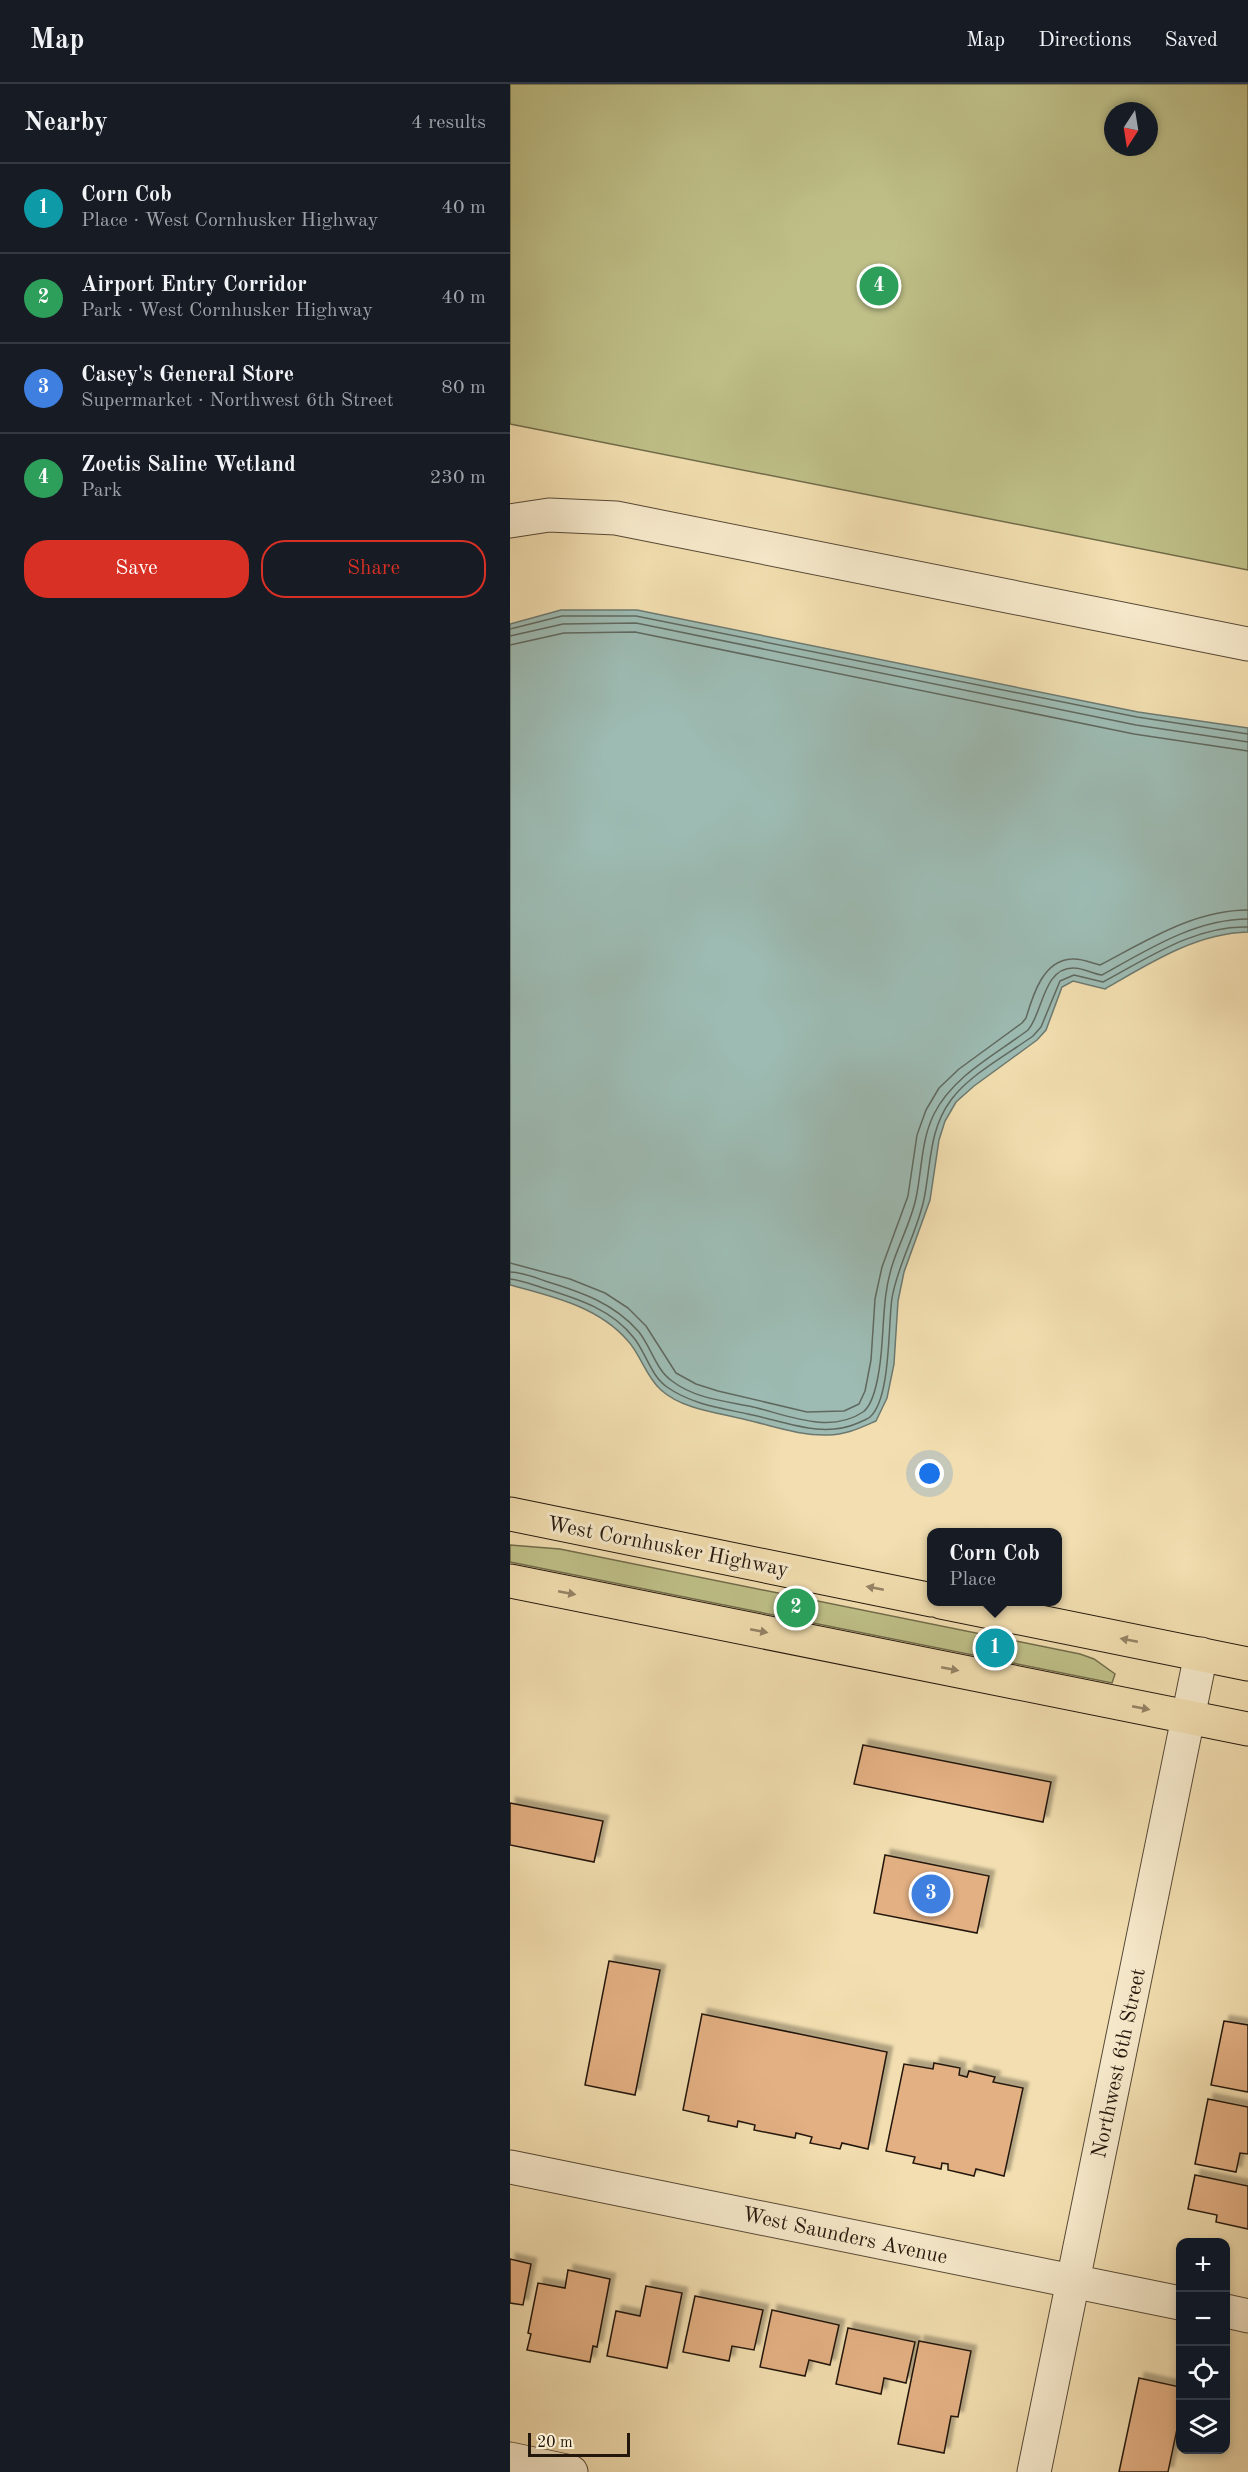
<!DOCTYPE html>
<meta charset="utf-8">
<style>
:root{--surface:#171b24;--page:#242831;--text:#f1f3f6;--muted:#9ea1a6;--line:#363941;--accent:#d93025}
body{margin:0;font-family:"Old Standard TT",serif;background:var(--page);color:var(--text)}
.controls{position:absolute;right:18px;bottom:18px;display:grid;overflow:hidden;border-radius:12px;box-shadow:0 3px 9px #0003}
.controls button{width:54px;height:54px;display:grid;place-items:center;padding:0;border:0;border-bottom:2px solid var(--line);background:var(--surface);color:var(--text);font:30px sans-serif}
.compass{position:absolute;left:594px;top:18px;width:54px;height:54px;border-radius:50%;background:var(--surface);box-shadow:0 3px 9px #0003;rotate:192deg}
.scale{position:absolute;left:18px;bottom:15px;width:102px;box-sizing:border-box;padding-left:6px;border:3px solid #23170c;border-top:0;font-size:16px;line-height:21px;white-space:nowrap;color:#23170c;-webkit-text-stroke:4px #f7eacc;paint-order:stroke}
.you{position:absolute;left:420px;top:1390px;width:21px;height:21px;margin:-15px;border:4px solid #fff;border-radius:50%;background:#1a73e8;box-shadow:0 0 0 9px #1a73e833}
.badge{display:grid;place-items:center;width:39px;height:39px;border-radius:50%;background:var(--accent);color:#fff;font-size:20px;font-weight:700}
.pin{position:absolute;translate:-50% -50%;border:3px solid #fff;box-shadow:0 2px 6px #0006}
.popup{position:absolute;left:417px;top:1444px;width:135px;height:78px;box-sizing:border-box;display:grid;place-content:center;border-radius:12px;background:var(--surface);filter:drop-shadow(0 2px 4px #0005);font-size:20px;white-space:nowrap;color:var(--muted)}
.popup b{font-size:22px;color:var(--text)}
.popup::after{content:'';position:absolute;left:50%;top:100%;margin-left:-12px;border:12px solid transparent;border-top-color:var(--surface)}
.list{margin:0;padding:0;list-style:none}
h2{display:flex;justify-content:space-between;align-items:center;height:78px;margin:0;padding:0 24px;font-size:26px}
h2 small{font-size:20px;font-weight:400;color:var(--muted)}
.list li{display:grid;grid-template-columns:39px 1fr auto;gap:18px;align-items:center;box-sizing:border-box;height:90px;padding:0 24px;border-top:2px solid var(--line)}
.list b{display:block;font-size:22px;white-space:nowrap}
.list p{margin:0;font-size:20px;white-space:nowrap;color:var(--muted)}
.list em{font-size:20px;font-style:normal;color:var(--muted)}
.actions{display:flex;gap:12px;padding:18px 24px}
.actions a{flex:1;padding:14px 0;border:2px solid var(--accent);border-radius:24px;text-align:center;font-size:21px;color:var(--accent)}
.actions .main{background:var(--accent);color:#fff}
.icon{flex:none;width:33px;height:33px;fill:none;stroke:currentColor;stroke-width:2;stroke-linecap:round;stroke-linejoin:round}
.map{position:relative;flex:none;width:738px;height:2388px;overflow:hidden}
header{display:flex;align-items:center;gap:36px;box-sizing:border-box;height:84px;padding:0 30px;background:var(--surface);border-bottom:2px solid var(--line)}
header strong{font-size:28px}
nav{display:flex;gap:33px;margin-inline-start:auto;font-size:21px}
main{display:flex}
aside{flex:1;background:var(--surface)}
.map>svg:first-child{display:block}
</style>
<header>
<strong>Map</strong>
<nav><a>Map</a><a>Directions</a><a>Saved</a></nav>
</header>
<main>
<aside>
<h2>Nearby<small>4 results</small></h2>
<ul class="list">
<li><span class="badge" style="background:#0f9aa8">1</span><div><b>Corn Cob</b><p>Place · West Cornhusker Highway</p></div><em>40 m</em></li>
<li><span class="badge" style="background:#2e9e5b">2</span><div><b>Airport Entry Corridor</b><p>Park · West Cornhusker Highway</p></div><em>40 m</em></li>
<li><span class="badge" style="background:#3f7fe0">3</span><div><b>Casey's General Store</b><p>Supermarket · Northwest 6th Street</p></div><em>80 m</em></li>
<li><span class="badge" style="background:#2e9e5b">4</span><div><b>Zoetis Saline Wetland</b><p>Park</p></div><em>230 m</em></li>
</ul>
<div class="actions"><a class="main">Save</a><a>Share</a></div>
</aside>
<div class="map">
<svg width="738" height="2388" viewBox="0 0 738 2388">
<defs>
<filter id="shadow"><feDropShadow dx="5.5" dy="-5.5" stdDeviation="1.5" flood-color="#0004"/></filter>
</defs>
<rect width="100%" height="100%" fill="#f2deb0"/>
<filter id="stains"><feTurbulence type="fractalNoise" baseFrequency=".00333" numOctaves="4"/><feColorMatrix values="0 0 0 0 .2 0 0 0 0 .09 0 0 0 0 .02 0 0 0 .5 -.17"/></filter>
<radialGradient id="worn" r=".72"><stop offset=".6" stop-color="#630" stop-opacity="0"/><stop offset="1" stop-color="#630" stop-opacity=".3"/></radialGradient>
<path fill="#bfc088" stroke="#716c4a" stroke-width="1.5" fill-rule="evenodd" d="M0,0H738V486L0,340ZM603,27H639V63H603Z
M0,1461L50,1465L570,1570L584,1575L605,1590L602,1599L0,1478Z"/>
<path fill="#9dbbb3" stroke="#6c7970" stroke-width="1.5" d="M51,526H127L628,628L738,644V848C686,849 638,880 595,905L563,897L552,903L536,946L527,956L464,1002L446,1018L435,1037L429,1056L420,1116L394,1188L388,1217L384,1280L377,1314L366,1337C350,1344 336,1351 318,1351C290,1352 264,1342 237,1336C211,1329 173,1326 151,1306C136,1293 131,1271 118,1257C89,1223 42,1212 0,1201V540Z"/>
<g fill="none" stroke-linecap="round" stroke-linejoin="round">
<path stroke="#606960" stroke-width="1.5" d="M0,545L52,532H126L627,633L738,650
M0,552L53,540L126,539L626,641L738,658
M0,561L54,549L125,548L624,650L738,667
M0,1179L60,1195L95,1209L118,1224L136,1242L166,1289L186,1300L208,1307L297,1328L334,1327L349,1320L355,1307L361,1276L365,1215L372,1183L398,1112L407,1051L416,1026L429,1004L449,985L512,939L516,934C523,911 533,876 562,875C572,874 581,879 590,881C636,857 684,826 738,826
M0,1188C12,1188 24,1193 35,1197C71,1208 104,1219 129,1248C141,1263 146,1286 162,1297C184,1314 213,1317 239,1322C275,1330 319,1351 353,1328C367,1318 371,1275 372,1259C374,1233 374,1207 382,1182C389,1159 401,1138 406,1114C412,1086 411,1056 424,1030C443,992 485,971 518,946C533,929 533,883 564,884C574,884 582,890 592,891C637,866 685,835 738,835
M0,1195C10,1196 21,1200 30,1203C65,1214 101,1224 124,1254C136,1269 141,1292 157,1303C181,1320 210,1324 238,1330C274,1337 312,1355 348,1339C352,1337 358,1335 360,1333C381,1315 378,1240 382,1214C388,1179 407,1149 414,1115C421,1081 419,1045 441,1016C459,991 498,970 523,952L531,943L550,897L564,891L593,898C638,874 686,841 738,843"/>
</g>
<path fill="#e3b083" stroke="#23170c" stroke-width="1.5" filter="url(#shadow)" d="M353,1661L541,1698L533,1738L344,1700Z
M0,1719L93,1737L84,1778L0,1761Z
M375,1771L479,1792L467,1849L364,1829Z
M99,1877L150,1886L125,2011L75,2001Z
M192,1930L377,1968L358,2065L332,2059L330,2065L300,2059L302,2053L286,2049L285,2054L244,2046L245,2041L228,2037L227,2043L198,2037L199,2032L173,2026Z
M714,1937L738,1941V2008L701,2001Z
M424,1979L450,1984L449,1991L457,1993L459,1987L485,1993L483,1998L513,2004L494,2092L466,2085L464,2092L438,2086V2080L432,2079L431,2085L403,2079L405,2073L376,2067L394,1980L423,1985Z
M698,2015L738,2023V2070L730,2069L726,2088L685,2080Z
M685,2091L738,2102V2145L706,2138L707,2131L678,2125Z
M0,2175L21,2180L13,2221L0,2219Z
M58,2186L100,2195L87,2263L83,2262L80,2278L17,2266L21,2250L18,2249L28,2199L55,2204Z
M136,2202L172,2209L157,2284L97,2272L106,2227L130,2232Z
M185,2212L253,2226L244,2266L222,2262L219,2277L173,2268Z
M262,2226L329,2241L320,2281L299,2276L295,2292L250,2283Z
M338,2244L405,2258L396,2299L374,2294L371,2310L326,2300Z
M409,2257L461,2267L448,2333L441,2332L434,2369L388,2360Z
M629,2294L670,2303V2331L658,2388H609Z"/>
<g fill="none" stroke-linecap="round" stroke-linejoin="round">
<defs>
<path id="minor" d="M0,437L39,431L106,434L738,560
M0,2083L670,2219
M716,2227L738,2232
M0,2375L61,2388
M524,2388L691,1570"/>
<path id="major" d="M0,1430L422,1516
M0,1497L738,1645
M431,1518L738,1580"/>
</defs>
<use href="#minor" stroke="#574935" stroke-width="35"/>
<use href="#major" stroke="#23170c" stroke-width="35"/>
<use href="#minor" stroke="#f7eacc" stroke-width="33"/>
<use href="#major" stroke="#f2deb0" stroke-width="33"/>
</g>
<defs><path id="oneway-solid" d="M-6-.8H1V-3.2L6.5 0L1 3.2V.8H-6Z" transform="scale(1.5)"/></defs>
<g fill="#958466">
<use href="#oneway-solid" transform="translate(365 1504) rotate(-169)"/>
<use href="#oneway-solid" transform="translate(57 1509) rotate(11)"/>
<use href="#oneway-solid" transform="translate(249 1547) rotate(11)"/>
<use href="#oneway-solid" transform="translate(619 1556) rotate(-169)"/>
<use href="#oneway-solid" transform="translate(440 1585) rotate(11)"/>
<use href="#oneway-solid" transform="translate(631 1624) rotate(11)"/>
</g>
<g text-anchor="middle" stroke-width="6" stroke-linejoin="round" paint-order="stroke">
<g font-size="21" fill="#23170c" stroke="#f7eacc">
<text transform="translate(158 1462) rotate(11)" y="7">West Cornhusker Highway</text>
<text transform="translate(608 1979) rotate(-78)" y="7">Northwest 6th Street</text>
<text transform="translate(335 2151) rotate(12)" y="7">West Saunders Avenue</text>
</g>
</g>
<rect width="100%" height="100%" filter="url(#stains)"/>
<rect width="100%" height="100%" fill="url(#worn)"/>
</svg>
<div class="controls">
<button>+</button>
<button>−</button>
<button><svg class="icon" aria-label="locate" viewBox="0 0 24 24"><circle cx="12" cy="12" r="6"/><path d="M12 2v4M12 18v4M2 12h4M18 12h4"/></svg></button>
<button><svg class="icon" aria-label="layers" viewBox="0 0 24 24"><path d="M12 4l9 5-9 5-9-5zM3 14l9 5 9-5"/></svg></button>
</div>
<svg class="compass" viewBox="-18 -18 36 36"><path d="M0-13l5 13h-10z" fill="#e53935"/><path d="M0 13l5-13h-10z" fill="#9ea1a6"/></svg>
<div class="scale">20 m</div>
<div class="you"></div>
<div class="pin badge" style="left:485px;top:1564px;background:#0f9aa8">1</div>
<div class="popup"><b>Corn Cob</b>Place</div>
<div class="pin badge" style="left:286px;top:1524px;background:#2e9e5b">2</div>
<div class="pin badge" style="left:421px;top:1810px;background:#3f7fe0">3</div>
<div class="pin badge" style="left:369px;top:202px;background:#2e9e5b">4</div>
</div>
</main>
